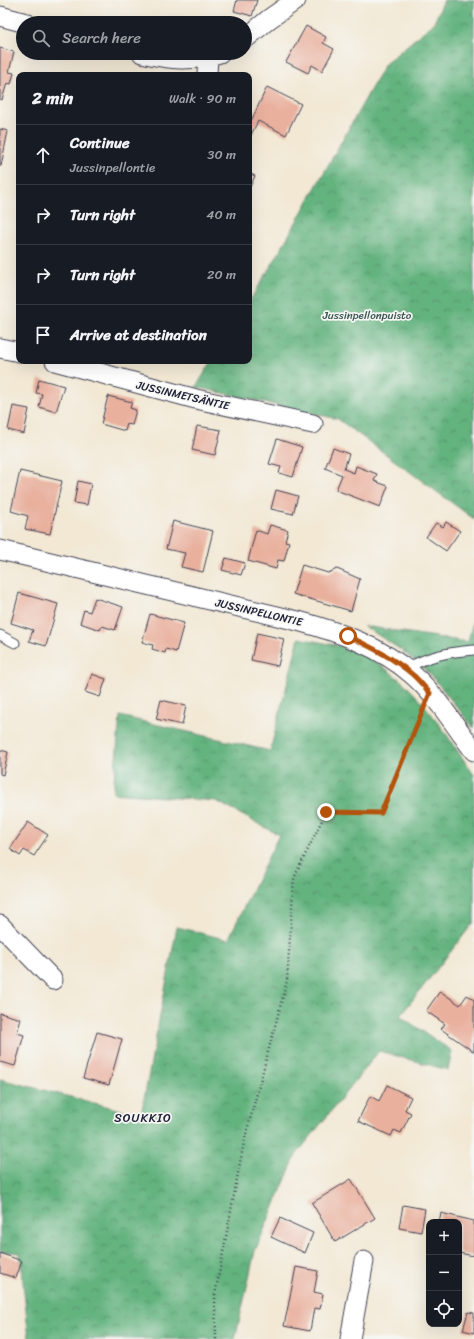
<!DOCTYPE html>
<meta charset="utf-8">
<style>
:root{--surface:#171b24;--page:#20242c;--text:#f1f3f6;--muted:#9ea1a6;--line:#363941}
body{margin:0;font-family:Sriracha,sans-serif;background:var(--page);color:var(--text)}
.controls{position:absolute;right:12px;bottom:12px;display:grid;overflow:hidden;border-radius:8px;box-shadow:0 4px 16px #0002}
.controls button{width:36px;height:36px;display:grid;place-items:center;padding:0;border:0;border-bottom:1px solid var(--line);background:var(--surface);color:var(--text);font:20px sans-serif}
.stop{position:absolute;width:12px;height:12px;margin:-9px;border:3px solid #b45309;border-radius:50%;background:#fff}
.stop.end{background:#b45309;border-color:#fff;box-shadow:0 1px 4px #0008}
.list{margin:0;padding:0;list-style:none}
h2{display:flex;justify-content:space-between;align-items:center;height:52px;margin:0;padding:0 16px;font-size:17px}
h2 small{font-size:13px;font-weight:400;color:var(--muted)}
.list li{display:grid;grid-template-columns:26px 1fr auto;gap:12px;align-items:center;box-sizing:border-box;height:60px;padding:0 16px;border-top:1px solid var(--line)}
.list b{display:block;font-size:15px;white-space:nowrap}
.list p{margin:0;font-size:13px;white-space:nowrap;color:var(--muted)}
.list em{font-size:13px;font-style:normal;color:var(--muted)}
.icon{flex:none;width:22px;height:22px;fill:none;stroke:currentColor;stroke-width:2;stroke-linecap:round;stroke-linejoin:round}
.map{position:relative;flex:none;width:474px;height:1339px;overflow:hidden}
.search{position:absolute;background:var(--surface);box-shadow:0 4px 16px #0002;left:16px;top:16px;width:236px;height:44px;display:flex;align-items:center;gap:10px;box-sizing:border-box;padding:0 14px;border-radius:22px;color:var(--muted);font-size:15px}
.panel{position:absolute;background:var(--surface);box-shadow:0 4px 16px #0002;left:16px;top:72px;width:236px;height:292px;border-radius:8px}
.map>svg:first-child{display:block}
</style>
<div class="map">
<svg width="474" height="1339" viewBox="0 0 474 1339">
<defs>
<pattern id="forest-crowns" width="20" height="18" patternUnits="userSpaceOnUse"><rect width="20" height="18" fill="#63b37f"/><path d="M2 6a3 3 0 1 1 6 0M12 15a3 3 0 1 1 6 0" fill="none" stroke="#519169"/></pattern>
</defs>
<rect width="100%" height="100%" fill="#f6f6f2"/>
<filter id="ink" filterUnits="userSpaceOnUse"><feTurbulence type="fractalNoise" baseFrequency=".025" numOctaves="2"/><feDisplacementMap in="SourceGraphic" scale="8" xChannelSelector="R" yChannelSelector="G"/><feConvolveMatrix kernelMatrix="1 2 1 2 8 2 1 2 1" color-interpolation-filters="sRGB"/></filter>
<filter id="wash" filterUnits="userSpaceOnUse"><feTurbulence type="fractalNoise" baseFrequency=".012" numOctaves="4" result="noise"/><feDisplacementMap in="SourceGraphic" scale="16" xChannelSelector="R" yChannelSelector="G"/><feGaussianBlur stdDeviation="0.9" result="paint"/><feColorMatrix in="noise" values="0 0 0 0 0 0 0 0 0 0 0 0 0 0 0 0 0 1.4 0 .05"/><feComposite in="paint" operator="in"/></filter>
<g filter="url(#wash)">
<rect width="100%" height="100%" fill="#f2e8d4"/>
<path fill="url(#forest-crowns)" stroke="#426a5d" d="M444,0H474V519L338,419L196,387L212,361H249V302L276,258L385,64L434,23Z
M474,617V728L430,674L401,650L364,626L468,642Z
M299,638L340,646L365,655L385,668L404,683L421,701L440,725L474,775V922L400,1016L452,1051L448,1070L379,1051L296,1155L255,1251L235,1339H29L20,1253L0,1251V1079L141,1115L177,927L228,940L279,835L216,801L113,793L120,716L270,751Z"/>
<g id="blocks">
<path fill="#e9b09e" d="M237,0H257L252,16L234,11Z
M306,26L326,37L323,43L334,49L322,71L312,65L308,73L286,62Z
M0,48L14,52L9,72L14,73L11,84L7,83L2,100L0,99Z
M267,87L301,104L286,135L258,121L249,139V118L252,119Z
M0,129L8,131L1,166H0Z
M249,173L255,176L249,189Z
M39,379L64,386L56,412L39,407L42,394L36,393Z
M108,396L132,402L130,408L136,410L132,425L127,424L125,431L101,424Z
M13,406L29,409L24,434L8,430Z
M197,426L221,430L215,455L192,450Z
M277,439L302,447L293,477L279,473L281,467L269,464Z
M333,448L349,454L344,469L354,473L356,466L377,474L374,481L388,486L380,507L336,490L342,475L325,468Z
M20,471L62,481L50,534L25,529L28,516L11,511Z
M78,481L91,484L87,505L74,503Z
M276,490L298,496L293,514L271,509Z
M173,521L213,531L203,572L181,567L185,553L166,549Z
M446,522L460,531L446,551L426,537L436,523L443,527Z
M270,525L288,530L285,541L289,542L284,561L278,560L276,569L248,561L256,530L267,534Z
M226,558L245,563L241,575L222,570Z
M302,565L328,573L337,569L360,579L351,611L293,594Z
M19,593L58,604L46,646L29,641L33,630L11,623Z
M95,598L123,607L115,630L102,626L100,630L80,623L84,610L90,612Z
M150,614L184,623L176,652L166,649L165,653L152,649L153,645L142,642Z
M257,633L284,639L278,666L251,660Z
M92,674L106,679L100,697L85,692Z
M161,700L186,706L182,725L156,719Z
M0,750L8,752L3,775L0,774Z
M28,822L48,835L34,856L24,850L20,856L10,849Z
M440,991L460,1005L467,995L474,1000V1052L441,1029L445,1024L426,1011Z
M0,1013L21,1019L17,1033L24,1035L15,1066L0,1062Z
M97,1032L122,1039L109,1085L83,1078Z
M387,1085L411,1097L405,1110L411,1113L401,1133L394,1130L391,1136L358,1121L370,1096L379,1101Z
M351,1179L375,1218L335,1242L312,1203Z
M403,1205L425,1209L421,1232L399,1228Z
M441,1213L474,1221V1256L459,1253V1222H439Z
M280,1218L313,1233L305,1253L271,1237Z
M0,1253L22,1261L16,1278L0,1273Z
M296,1267L318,1271L314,1292L323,1294L320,1309L314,1308L310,1331L284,1326Z
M468,1312L474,1313V1333L463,1330Z"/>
</g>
</g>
<g filter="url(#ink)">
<use href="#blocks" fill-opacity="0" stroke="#414052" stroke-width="1"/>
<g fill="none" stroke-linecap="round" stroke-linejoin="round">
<defs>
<path id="lane" d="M0,635L15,643
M405,669C428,656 448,652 474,650"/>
<path id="street" d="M0,16L26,23
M245,39L269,19L296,0
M142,53C171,60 191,62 220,53
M207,75L208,57
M0,348L19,352
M55,361L196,399L313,424
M0,550L298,621C339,632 380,646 413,675C435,694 456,727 474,751
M0,925L53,980
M350,1339L364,1261"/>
</defs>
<use href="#lane" stroke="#414052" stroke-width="11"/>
<use href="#street" stroke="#414052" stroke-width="21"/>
<path stroke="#414052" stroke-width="2.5" stroke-dasharray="1 3" stroke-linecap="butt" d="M216,1339L215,1295L244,1142L287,981L294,878L326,812L381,813L422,712"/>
<use href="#lane" stroke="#fff" stroke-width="9"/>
<use href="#street" stroke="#fff" stroke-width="19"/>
</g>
</g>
<g fill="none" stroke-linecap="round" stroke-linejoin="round" filter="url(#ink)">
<path stroke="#b45309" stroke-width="5" d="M326,812L381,813L430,693C424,687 419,680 413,675C394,658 371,647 348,636"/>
</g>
<g text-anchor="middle" stroke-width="3.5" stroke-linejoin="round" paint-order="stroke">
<g font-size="11" fill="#3c5756" stroke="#f6f6f2">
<text x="367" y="319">Jussinpellonpuisto</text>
</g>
<g font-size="11" fill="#22223b" stroke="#f6f6f2">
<text transform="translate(183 395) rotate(13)" y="4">JUSSINMETSÄNTIE</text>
<text transform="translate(259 612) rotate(13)" y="4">JUSSINPELLONTIE</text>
</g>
<g font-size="12" letter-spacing="1" fill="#22223b" stroke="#f6f6f2">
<text x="143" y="1122">SOUKKIO</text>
</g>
</g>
</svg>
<div class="controls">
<button>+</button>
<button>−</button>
<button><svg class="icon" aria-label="locate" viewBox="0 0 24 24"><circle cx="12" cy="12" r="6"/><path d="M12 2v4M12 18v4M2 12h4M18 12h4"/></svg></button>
</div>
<div class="stop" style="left:348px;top:636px"></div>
<div class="stop end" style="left:326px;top:812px"></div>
<div class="search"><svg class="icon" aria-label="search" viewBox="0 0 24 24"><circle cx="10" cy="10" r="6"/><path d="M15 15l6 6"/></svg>Search here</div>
<section class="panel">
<h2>2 min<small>Walk · 90 m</small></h2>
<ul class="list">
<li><svg class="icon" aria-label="ahead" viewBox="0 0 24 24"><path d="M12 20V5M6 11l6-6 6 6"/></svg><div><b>Continue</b><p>Jussinpellontie</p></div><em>30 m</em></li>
<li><svg class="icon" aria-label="right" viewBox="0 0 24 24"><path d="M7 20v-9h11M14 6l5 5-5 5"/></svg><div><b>Turn right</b></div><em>40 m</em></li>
<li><svg class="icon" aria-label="right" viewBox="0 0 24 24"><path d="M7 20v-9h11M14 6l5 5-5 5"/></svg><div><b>Turn right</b></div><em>20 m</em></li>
<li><svg class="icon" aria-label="arrive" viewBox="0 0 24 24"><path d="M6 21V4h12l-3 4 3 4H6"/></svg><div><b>Arrive at destination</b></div></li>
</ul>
</section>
</div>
